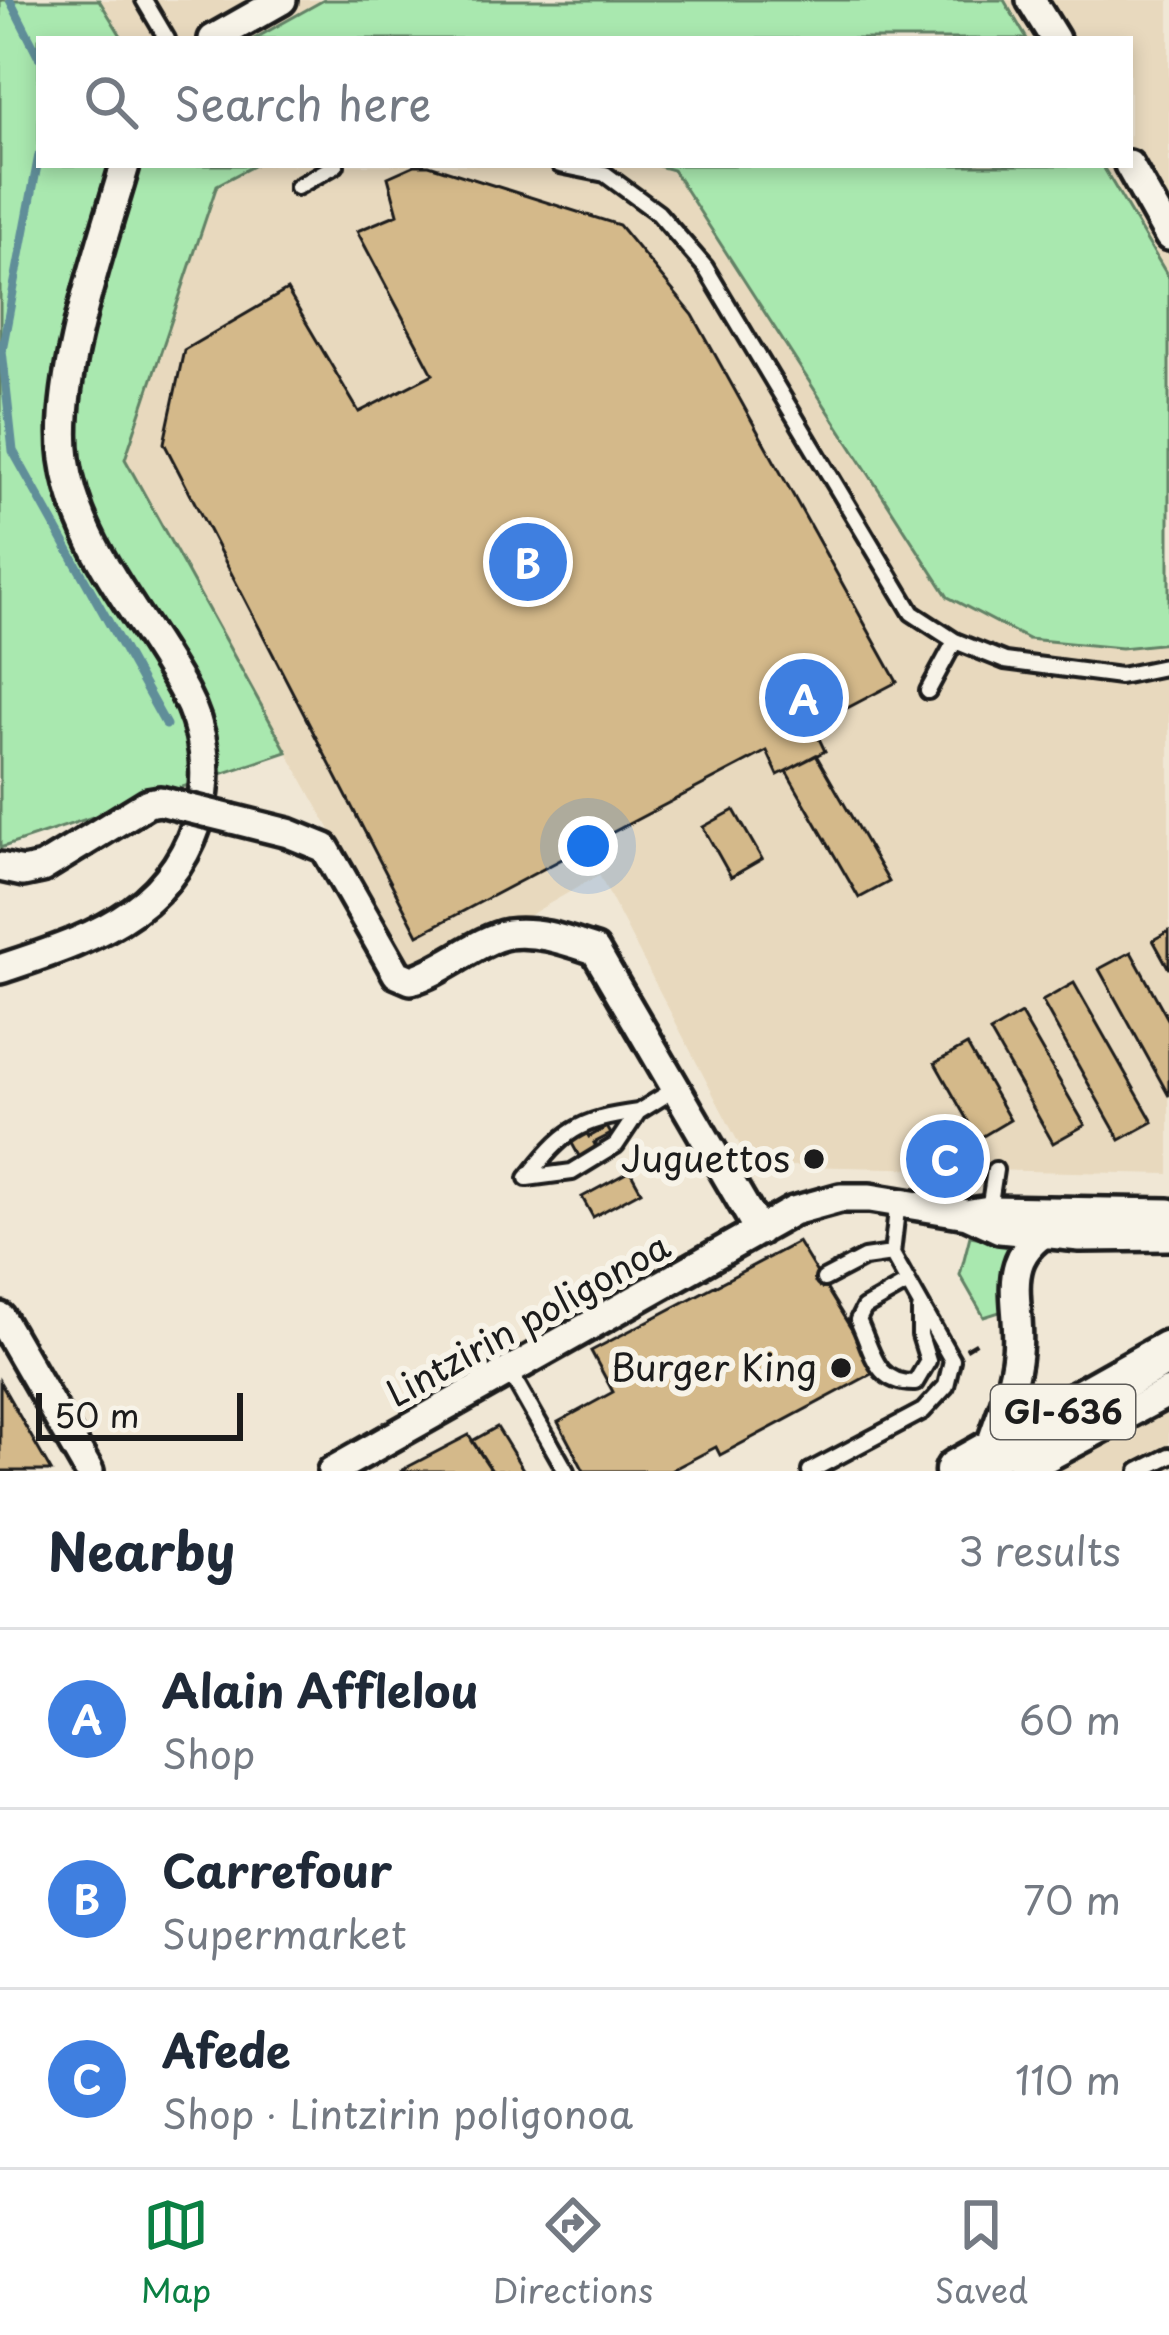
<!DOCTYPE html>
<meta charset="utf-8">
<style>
:root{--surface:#fff;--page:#f2f2f3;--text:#1f2937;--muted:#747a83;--line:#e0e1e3;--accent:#0b8043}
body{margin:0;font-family:"Playpen Sans",sans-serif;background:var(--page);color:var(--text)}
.scale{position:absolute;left:36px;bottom:30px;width:207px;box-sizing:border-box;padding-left:12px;border:6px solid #1c1c1c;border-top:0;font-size:33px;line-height:42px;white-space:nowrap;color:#1c1c1c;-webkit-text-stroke:9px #f7f3e8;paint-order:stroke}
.you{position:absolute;left:588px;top:846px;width:42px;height:42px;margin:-30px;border:9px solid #fff;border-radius:50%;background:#1a73e8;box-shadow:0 0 0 18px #1a73e833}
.badge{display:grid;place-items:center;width:78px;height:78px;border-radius:50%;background:var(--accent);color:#fff;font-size:39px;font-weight:700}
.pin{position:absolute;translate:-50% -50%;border:6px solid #fff;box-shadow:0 3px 12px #0006}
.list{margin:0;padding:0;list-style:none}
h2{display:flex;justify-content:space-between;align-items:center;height:156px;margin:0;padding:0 48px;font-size:51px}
h2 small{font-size:39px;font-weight:400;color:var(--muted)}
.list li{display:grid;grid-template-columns:78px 1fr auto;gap:36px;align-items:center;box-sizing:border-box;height:180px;padding:0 48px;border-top:3px solid var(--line)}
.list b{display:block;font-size:45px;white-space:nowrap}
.list p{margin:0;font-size:39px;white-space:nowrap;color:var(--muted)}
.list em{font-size:39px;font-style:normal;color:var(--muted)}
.icon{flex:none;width:66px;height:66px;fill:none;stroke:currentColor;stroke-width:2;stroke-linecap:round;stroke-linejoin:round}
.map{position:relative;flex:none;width:1169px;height:1471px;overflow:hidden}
.search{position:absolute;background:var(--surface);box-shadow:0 6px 18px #0003;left:36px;right:36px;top:36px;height:132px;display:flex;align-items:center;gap:30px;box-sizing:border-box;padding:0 42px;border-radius:0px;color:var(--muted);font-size:45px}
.sheet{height:696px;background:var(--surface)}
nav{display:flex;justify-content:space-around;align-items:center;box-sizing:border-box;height:168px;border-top:3px solid var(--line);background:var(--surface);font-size:33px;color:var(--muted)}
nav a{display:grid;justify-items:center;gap:6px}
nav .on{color:var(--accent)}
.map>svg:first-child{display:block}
</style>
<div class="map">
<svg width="1169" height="1471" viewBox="0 0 1169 1471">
<rect width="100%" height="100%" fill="#f0e7d5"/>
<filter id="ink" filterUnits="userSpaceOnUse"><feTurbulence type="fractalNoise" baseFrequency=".00833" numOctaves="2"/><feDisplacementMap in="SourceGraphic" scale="24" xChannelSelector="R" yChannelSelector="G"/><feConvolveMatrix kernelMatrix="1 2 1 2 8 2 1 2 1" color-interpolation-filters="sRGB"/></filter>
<g filter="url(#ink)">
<path fill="#e8d9be" d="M99,0H324L254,39H123Z
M1004,0H1169V278L1102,165H1130V39H1027Z
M255,165H655L673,170L948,597L1121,648L1169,643V1174L750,1165L599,875L434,970L403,962L125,459L217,185Z
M1169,1412V1471H1042L1046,1469Z"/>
<path fill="#a9e8af" stroke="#628266" stroke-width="3" d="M0,0H99L123,39H39V165H255L217,185L125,459L287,752L0,848Z
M324,0H1004L1027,39H254Z
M655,165H1102L1169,278V643L1121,648L1028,639L948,597L673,170Z
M970,1236L1020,1244L1004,1286L1003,1311L984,1317L960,1275Z"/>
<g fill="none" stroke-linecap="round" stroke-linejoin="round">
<path stroke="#608e99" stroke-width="9" d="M10,0L39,57
M39,155L2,350L13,451L166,725"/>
</g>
<path fill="#d4b98a" stroke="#1c1c1c" stroke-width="3" d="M415,165H429L619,225L693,315L897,682L813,726L825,751L778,775L767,751L418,935L164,443L184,350L287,290L359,412L433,374L357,231L398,214L388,177Z
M816,755L889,882L859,898L786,771Z
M734,810L762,859L731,877L703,827Z
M1169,931V969L1153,940Z
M1131,952L1169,1021V1096L1099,969Z
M1074,983L1153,1122L1120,1140L1042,1001Z
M1021,1014L1085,1125L1053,1143L990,1032Z
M967,1045L1010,1120L978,1139L935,1063Z
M607,1127L611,1134L594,1143L597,1149L580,1158L569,1138L585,1130L589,1137Z
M630,1171L641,1191L593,1217L582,1197Z
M798,1242L877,1371L720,1455L716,1447L670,1471H584L558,1422L613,1392L591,1351Z
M0,1382L51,1471H0Z
M497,1427L524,1471H492L472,1441Z
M469,1435L492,1471H400Z"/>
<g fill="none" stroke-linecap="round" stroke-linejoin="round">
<defs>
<path id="service" d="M144,0L167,39
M560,165L605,174L658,213L705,267L912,613L955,641L1005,661L1120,676L1169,666
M297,187L336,165
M928,691L955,641
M527,1178L572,1172L616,1145L638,1112L675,1089
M527,1178C564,1131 577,1120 638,1112
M989,1210L995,1170
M824,1279L864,1258L892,1254
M908,1283L864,1308L858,1320C873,1352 875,1384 915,1383L928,1361L920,1335V1310
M510,1372L566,1471
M810,1471L923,1411L946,1386L952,1360L892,1254L898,1201
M1139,1471L1169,1456"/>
<path id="minor" d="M1031,0L1055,39
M213,39L282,0
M1129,165L1169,236
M232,819L288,833L325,848L397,974L411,980C444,971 477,940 508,934C538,930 567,941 595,950L759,1231
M0,867L23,872L42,868L148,803L160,801L183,807
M0,969C45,954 94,939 133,911C204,860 225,768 184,692C143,615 77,549 65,459C54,378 102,245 125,165
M971,1213L989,1210L1169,1213
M0,1317L89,1471
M988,1454C998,1421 1014,1387 1017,1353C1023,1304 994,1257 1055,1227
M332,1471L793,1211L840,1198H870L967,1214L1000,1229L1080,1237L1169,1236
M1021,1471L1169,1392"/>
<path id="primary" d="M957,1471L1169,1352"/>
</defs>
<use href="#service" stroke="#1c1c1c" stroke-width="22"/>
<use href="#minor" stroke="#1c1c1c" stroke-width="36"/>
<use href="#primary" stroke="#1c1c1c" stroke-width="51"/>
<path stroke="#1c1c1c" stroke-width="4.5" stroke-dasharray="12 9" stroke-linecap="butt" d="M966,1349L981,1340"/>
<use href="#service" stroke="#f7f3e8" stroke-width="14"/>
<use href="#minor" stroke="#f7f3e8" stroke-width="27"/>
<use href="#primary" stroke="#f7f3e8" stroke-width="42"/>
<defs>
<path id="minor-bridge" d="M183,807L232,819"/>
</defs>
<use href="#minor-bridge" stroke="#1c1c1c" stroke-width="36" stroke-linecap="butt"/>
<use href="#minor-bridge" stroke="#f7f3e8" stroke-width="27"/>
</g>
</g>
<g fill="#1c1c1c" stroke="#f7f3e8" stroke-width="4.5">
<circle cx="814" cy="1159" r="12"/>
<circle cx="841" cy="1368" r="12"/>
</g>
<g text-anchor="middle" stroke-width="12" stroke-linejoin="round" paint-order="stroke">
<rect fill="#f7f3e8" stroke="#5e5c59" stroke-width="3" x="991" y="1385" width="144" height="54" rx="9"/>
<g font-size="33" font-weight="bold" fill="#1c1c1c">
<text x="1063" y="1424">GI-636</text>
</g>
<g font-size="36" fill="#1c1c1c" stroke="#f7f3e8" text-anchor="end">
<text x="790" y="1172">Juguettos</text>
<text x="817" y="1381">Burger King</text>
</g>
<g font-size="36" fill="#1c1c1c" stroke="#f7f3e8">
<text transform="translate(528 1320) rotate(-29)" y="13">Lintzirin poligonoa</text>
</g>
</g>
</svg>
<div class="scale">50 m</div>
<div class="you"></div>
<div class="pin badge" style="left:804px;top:698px;background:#3f7fe0">A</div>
<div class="pin badge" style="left:528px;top:562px;background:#3f7fe0">B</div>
<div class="pin badge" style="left:945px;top:1159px;background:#3f7fe0">C</div>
<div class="search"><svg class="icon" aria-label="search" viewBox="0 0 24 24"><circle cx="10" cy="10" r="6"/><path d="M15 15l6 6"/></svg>Search here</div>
</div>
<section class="sheet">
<h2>Nearby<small>3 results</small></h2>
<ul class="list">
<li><span class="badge" style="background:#3f7fe0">A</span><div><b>Alain Afflelou</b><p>Shop</p></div><em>60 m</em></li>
<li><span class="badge" style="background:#3f7fe0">B</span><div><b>Carrefour</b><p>Supermarket</p></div><em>70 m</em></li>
<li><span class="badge" style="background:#3f7fe0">C</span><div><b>Afede</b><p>Shop · Lintzirin poligonoa</p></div><em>110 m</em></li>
</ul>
</section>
<nav>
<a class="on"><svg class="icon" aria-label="map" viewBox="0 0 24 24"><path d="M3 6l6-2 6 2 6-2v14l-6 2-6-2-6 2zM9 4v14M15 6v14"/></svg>Map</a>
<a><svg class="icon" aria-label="directions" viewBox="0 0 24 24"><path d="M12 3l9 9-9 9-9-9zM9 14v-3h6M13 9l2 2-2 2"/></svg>Directions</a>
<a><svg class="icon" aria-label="saved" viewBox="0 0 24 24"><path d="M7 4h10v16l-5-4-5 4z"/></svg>Saved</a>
</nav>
